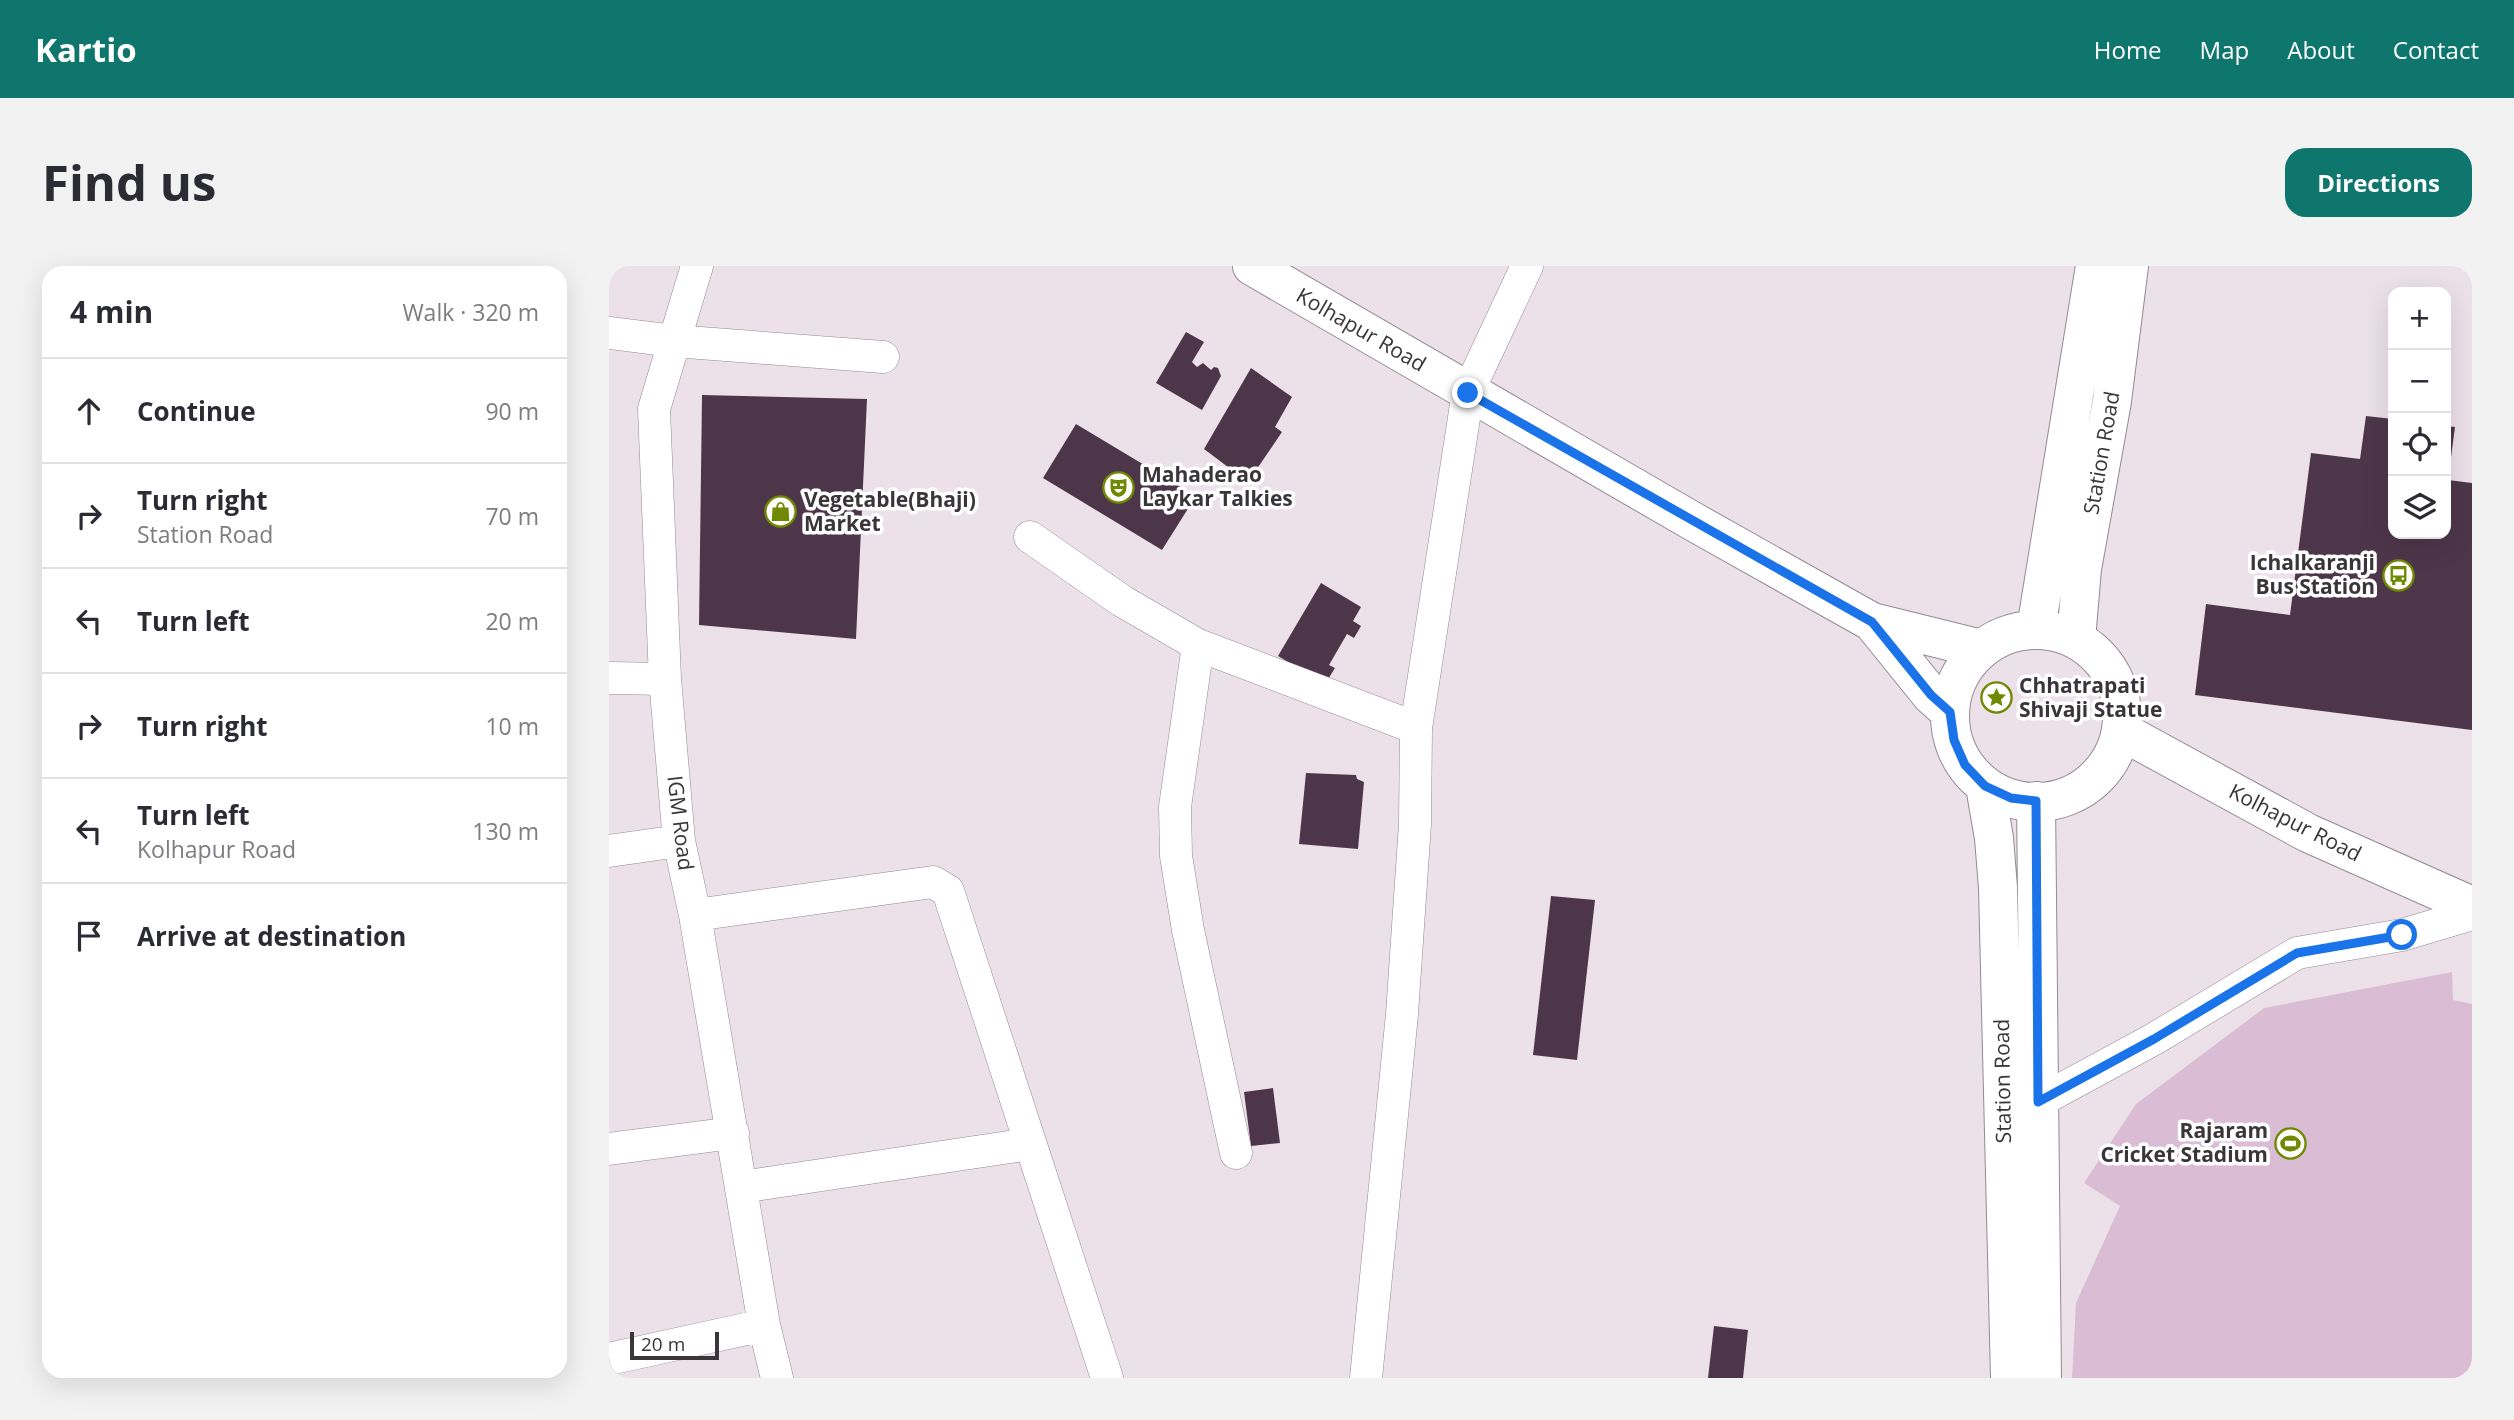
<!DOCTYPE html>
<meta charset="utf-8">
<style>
:root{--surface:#fff;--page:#f2f2f3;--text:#2b2b33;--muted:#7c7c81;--line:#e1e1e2;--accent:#0f766e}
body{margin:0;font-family:"Open Sans",sans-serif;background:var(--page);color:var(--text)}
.controls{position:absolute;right:21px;top:21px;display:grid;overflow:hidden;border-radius:14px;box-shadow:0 7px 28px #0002}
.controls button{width:63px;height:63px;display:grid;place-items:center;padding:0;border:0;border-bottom:2px solid var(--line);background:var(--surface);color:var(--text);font:35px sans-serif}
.scale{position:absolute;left:21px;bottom:18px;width:89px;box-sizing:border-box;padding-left:7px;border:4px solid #393538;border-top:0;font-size:19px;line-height:24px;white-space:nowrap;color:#393538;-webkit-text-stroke:5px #fff;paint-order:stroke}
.stop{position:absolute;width:21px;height:21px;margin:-16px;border:5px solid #1a73e8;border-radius:50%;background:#fff}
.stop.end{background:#1a73e8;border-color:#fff;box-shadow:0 2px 7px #0008}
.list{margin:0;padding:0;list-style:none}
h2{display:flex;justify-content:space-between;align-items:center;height:91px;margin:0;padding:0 28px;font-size:30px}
h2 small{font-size:23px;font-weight:400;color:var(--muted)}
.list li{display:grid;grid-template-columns:46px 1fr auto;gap:21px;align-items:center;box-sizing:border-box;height:105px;padding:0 28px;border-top:2px solid var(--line)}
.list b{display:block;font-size:26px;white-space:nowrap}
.list p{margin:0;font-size:23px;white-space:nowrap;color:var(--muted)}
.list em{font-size:23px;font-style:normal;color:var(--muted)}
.icon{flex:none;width:38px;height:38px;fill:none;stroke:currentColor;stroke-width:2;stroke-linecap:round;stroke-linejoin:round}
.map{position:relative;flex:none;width:1863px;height:1112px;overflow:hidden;border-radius:21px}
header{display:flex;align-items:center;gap:42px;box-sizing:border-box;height:98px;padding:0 35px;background:var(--accent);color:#fff}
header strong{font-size:33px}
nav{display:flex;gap:38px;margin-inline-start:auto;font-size:24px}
.intro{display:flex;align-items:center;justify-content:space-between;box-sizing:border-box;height:168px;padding:0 42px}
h1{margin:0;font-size:49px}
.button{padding:18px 32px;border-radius:21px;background:var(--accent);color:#fff;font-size:24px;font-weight:700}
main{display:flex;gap:42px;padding:0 42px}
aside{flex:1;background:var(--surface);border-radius:21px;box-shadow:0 7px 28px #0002}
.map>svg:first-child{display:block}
</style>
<header>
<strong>Kartio</strong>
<nav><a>Home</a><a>Map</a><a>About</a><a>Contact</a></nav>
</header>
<div class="intro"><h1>Find us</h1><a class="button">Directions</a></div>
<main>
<aside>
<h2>4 min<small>Walk · 320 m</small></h2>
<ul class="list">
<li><svg class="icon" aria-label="ahead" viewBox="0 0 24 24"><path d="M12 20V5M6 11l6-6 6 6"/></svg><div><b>Continue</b></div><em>90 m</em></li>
<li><svg class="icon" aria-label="right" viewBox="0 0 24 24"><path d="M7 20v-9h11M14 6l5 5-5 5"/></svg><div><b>Turn right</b><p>Station Road</p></div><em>70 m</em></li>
<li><svg class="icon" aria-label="left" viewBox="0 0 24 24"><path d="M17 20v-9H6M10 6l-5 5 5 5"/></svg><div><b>Turn left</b></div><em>20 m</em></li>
<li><svg class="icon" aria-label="right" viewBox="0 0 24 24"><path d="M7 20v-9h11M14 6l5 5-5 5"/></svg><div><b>Turn right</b></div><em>10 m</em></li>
<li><svg class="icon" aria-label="left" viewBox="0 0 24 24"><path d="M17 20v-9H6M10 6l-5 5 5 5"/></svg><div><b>Turn left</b><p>Kolhapur Road</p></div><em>130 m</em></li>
<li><svg class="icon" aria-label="arrive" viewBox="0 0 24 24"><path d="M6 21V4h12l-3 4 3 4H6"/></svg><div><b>Arrive at destination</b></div></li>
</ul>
</aside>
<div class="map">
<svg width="1863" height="1112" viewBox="0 0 1863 1112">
<rect width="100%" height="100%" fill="#ece1e9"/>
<path fill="#dabdd5" d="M1843,706L1844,734L1863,738V1112H1463L1467,1037L1511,940L1475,917L1527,838L1655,742Z"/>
<path fill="#4e364a" d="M577,66L595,76L583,96L588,101L594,97L602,104L605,101L609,102L612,110L593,144L547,117Z
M642,102L683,131L666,161L673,166L639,216L595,183Z
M93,129L258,133L247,373L90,359Z
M1757,150L1784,153V268H1837V160L1846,161L1839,214L1863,217V464L1586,429L1597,338L1681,349L1702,187L1751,193Z
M467,158L587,230L553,284L434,212Z
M712,317L752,341L744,355L752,360L745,372L738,368L720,399L726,402L716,418L669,390Z
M697,507L747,509L748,513L755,516L749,583L690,578Z
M942,630L986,634L968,794L924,789Z
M664,822L671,877L642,880L635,826Z
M1105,1060L1139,1064L1134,1112H1099Z"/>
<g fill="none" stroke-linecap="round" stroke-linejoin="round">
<defs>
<path id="minor" d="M88,0L45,143L56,413L70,575L86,649L155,1059L168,1112
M0,67L65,75L274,91
M421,271L513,335L589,379L807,462
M589,379L566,541L567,590L579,664L627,887
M0,412L56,413
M0,585L70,575
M86,649L324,616L339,625L498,1112
M1429,836L1545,773L1688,687L1793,669L1863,648
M0,883L124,867
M132,921L421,878
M0,1093L155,1059
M757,1112L793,748L806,558L807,462L859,126L918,0"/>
<path id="major" d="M643,0L1085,256L1263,356L1372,383
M1263,356L1322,429L1341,446
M1427,363L1486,0
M1341 450a86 86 0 1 1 172 0a86 86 0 1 1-172 0Z
M1467,373L1473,303L1503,135L1520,0
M1512,465L1699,567L1863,640
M1376,520L1385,572L1389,622L1401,1112
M1427,535L1433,1112"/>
</defs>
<use href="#minor" stroke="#948a92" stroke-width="33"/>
<use href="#major" stroke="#948a92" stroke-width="40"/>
<use href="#minor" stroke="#fff" stroke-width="32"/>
<use href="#major" stroke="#fff" stroke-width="38"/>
</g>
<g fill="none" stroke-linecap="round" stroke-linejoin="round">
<path stroke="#1a73e8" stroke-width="9" d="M859,127L1263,356L1322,429L1341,446L1345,474L1356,499L1376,520L1402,532L1427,535L1429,836L1545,773L1688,687L1793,669"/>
</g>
<defs>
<symbol id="theatre-ring" viewBox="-11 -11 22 22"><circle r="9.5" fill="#fff" stroke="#6f8a02" stroke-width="1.5"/><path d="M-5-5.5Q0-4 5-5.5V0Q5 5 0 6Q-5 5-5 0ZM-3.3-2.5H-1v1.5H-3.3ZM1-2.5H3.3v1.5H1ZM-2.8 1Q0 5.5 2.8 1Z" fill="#6f8a02"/></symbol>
<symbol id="shop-ring" viewBox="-11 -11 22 22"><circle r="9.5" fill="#fff" stroke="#6f8a02" stroke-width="1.5"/><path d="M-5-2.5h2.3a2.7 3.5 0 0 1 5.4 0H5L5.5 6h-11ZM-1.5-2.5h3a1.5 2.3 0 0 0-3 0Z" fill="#6f8a02"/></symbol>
<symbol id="bus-ring" viewBox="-11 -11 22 22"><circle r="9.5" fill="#fff" stroke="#6f8a02" stroke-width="1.5"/><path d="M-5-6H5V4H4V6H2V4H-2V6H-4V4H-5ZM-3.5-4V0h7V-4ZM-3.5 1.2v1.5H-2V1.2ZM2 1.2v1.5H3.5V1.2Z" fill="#6f8a02"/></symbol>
<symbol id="sight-ring" viewBox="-11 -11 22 22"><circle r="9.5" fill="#fff" stroke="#6f8a02" stroke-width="1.5"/><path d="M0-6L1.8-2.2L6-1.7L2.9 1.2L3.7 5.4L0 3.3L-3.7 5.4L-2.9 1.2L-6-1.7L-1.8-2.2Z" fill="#6f8a02"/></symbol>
<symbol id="stadium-ring" viewBox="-11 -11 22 22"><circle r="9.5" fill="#fff" stroke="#6f8a02" stroke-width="1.5"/><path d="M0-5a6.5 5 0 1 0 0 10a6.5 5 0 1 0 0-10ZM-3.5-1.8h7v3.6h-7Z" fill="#6f8a02"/></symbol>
</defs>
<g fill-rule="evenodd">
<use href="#theatre-ring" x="492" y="204" width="35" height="35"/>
<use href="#shop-ring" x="154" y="228" width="35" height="35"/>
<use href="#bus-ring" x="1772" y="292" width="35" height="35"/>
<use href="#sight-ring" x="1370" y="414" width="35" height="35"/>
<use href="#stadium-ring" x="1664" y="860" width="35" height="35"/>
</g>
<g text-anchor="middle" stroke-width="7" stroke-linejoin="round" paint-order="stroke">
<g font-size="21" fill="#393538" stroke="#fff">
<text transform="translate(752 64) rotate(30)" y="7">Kolhapur Road</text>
<text transform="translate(1493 187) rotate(-80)" y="7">Station Road</text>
<text transform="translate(71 557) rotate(83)" y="7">IGM Road</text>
<text transform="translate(1686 557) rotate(27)" y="7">Kolhapur Road</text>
<text transform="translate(1394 815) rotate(-91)" y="7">Station Road</text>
</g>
<g font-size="21" font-weight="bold" fill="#393538" stroke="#fff" text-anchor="start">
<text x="533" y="216">Mahaderao<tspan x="533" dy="24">Laykar Talkies</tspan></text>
<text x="195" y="241">Vegetable(Bhaji)<tspan x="195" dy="24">Market</tspan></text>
<text x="1766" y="304" text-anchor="end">Ichalkaranji<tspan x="1766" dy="24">Bus Station</tspan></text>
<text x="1410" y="427">Chhatrapati<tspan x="1410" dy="24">Shivaji Statue</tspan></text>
<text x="1659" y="872" text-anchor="end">Rajaram<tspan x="1659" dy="24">Cricket Stadium</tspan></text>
</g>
</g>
</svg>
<div class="controls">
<button>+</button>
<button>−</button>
<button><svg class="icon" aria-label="locate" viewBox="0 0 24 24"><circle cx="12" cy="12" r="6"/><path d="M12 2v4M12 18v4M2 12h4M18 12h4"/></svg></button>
<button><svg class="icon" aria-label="layers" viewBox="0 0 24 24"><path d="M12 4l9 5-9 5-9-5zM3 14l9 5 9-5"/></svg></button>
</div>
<div class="scale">20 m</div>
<div class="stop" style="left:1793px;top:669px"></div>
<div class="stop end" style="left:859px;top:127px"></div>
</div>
</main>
